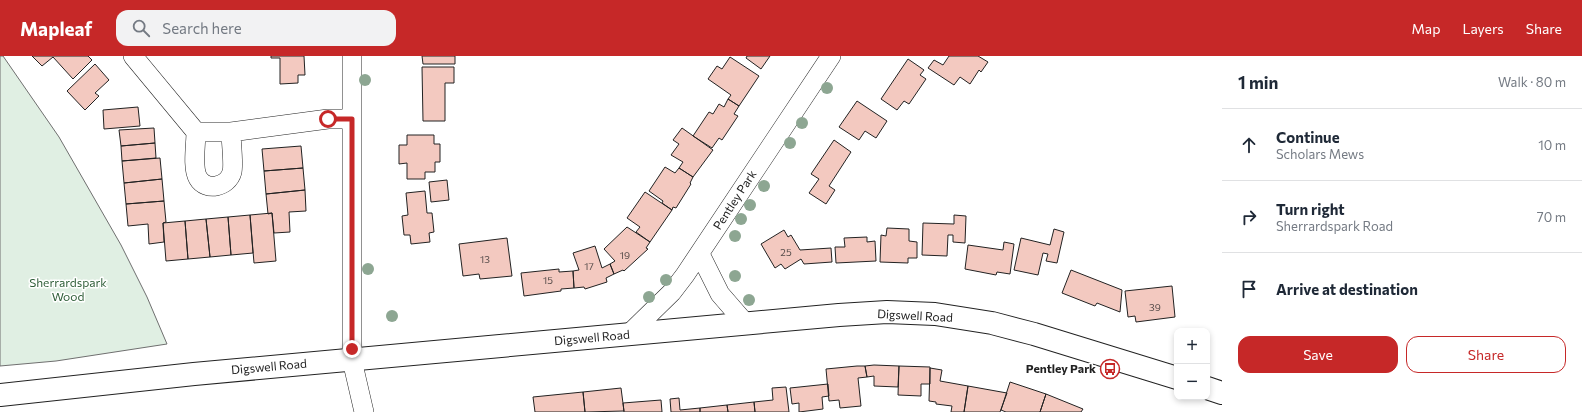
<!DOCTYPE html>
<meta charset="utf-8">
<style>
:root{--surface:#fff;--page:#f2f2f3;--text:#1f2937;--muted:#747a83;--line:#e0e1e3;--accent:#c62828}
body{margin:0;font-family:Commissioner,sans-serif;background:var(--page);color:var(--text)}
.controls{position:absolute;right:12px;bottom:12px;display:grid;overflow:hidden;border-radius:8px;box-shadow:0 2px 6px #0003}
.controls button{width:36px;height:36px;display:grid;place-items:center;padding:0;border:0;border-bottom:1px solid var(--line);background:var(--surface);color:var(--text);font:20px sans-serif}
.stop{position:absolute;width:12px;height:12px;margin:-9px;border:3px solid #c62828;border-radius:50%;background:#fff}
.stop.end{background:#c62828;border-color:#fff;box-shadow:0 1px 4px #0008}
.list{margin:0;padding:0;list-style:none}
h2{display:flex;justify-content:space-between;align-items:center;height:52px;margin:0;padding:0 16px;font-size:17px}
h2 small{font-size:13px;font-weight:400;color:var(--muted)}
.list li{display:grid;grid-template-columns:26px 1fr auto;gap:12px;align-items:center;box-sizing:border-box;height:72px;padding:0 16px;border-top:1px solid var(--line)}
.list b{display:block;font-size:15px;white-space:nowrap}
.list p{margin:0;font-size:13px;white-space:nowrap;color:var(--muted)}
.list em{font-size:13px;font-style:normal;color:var(--muted)}
.actions{display:flex;gap:8px;padding:12px 16px}
.actions a{flex:1;padding:9px 0;border:1px solid var(--accent);border-radius:12px;text-align:center;font-size:14px;color:var(--accent)}
.actions .main{background:var(--accent);color:#fff}
.icon{flex:none;width:22px;height:22px;fill:none;stroke:currentColor;stroke-width:2;stroke-linecap:round;stroke-linejoin:round}
.map{position:relative;flex:none;width:1222px;height:356px;overflow:hidden}
header{display:flex;align-items:center;gap:24px;box-sizing:border-box;height:56px;padding:0 20px;background:var(--accent);color:#fff}
header strong{font-size:19px}
nav{display:flex;gap:22px;margin-inline-start:auto;font-size:14px}
.search{width:280px;height:36px;background:var(--page);display:flex;align-items:center;gap:10px;box-sizing:border-box;padding:0 14px;border-radius:12px;color:var(--muted);font-size:15px}
main{display:flex}
aside{flex:1;background:var(--surface)}
.map>svg:first-child{display:block}
</style>
<header>
<strong>Mapleaf</strong>
<div class="search"><svg class="icon" aria-label="search" viewBox="0 0 24 24"><circle cx="10" cy="10" r="6"/><path d="M15 15l6 6"/></svg>Search here</div>
<nav><a>Map</a><a>Layers</a><a>Share</a></nav>
</header>
<main>
<div class="map">
<svg width="1222" height="356" viewBox="0 0 1222 356">
<rect width="100%" height="100%" fill="#fff"/>
<path fill="#e0efe3" stroke="#6f6f6f" d="M0,0H3L59,81L121,189L147,241L167,288L56,305L0,310Z"/>
<path fill="#f3c9c0" stroke="#222" d="M32,0H88L92,4L73,23L53,1L42,10Z
M271,0H304L305,19H298V27L280,28V2H271Z
M422,0H455V8H423Z
M747,0H770L761,13L746,2Z
M949,0H978L988,6L981,16L979,14L970,28L960,21L954,29L928,12L934,4L943,9Z
M730,1L759,20L739,50L728,43L731,39L708,23L717,10L722,13Z
M908,3L924,14L920,19L926,23L909,48L904,45L897,54L881,43Z
M95,8L109,24L95,37L99,40L85,54L67,35Z
M422,11H454V27H445V65H423Z
M728,43L739,50L734,58L738,60L722,84L719,82L712,92L693,80L709,56L713,58L719,48L724,51Z
M857,45L887,65L876,82L865,75L859,84L839,71Z
M138,51L140,70L104,73L103,54Z
M154,72L155,87L121,90L119,74Z
M682,72L713,94L693,121L679,112L683,106L671,99L679,88L673,84Z
M407,79H434V88H440V106H435V116H425V123H407V107L399,108V89H407Z
M834,84L851,96L829,130L835,134L826,148L809,137L819,123L811,118Z
M155,87L156,102L122,105L121,90Z
M301,90L303,112L264,115L262,93Z
M160,102L162,123L124,127L122,105Z
M665,111L675,117L679,112L693,121L690,127L691,128L676,152L673,151L672,154L662,147L663,145L649,135Z
M303,112L305,134L266,138L264,115Z
M162,123L164,145L126,148L124,127Z
M447,124L449,144L431,146L429,126Z
M305,134L306,155L289,156L290,176L274,177L272,157L268,158L266,138Z
M425,135L427,157H432L434,176L429,177L430,186L411,188L410,179H404L402,160L408,159L406,137Z
M645,136L672,154L650,186L636,176L640,171L627,162Z
M164,145L166,166L163,167L164,186L149,188L148,168L128,170L126,148Z
M272,157L276,205L254,207L250,159Z
M250,159L253,197L231,199L228,161Z
M954,159L966,160L965,187L953,186V179H948L947,200L922,199L923,167L954,168Z
M228,161L231,199L210,201L206,163Z
M206,163L210,201L188,203L185,165Z
M185,165L188,203L166,205L163,167Z
M627,171L650,186L646,192L648,193L624,215L623,214L614,218L610,208L615,205L604,193Z
M887,172L909,173V185L917,186V202H908V207L880,206L881,179L886,180Z
M1054,173L1064,176L1057,207L1046,205L1048,198L1043,197L1038,219L1014,214L1021,182L1050,189Z
M784,174L788,181L791,179L800,194L831,192L832,206L804,208L801,203L785,213L781,208L775,212L761,188Z
M867,181V186L875,185L876,205L836,207L835,191H845L844,182Z
M507,182L512,220L480,223L479,218L463,220L459,188Z
M1004,186L1014,188L1010,218L997,216L996,219L965,213L968,189L1003,194Z
M595,190L602,212L610,208L614,218L606,222L607,226L585,233L584,231L574,232L573,215L579,214L573,197Z
M559,213V216L573,215L574,232L561,233V235L524,240L521,217Z
M1071,214L1122,234L1120,256L1097,247L1095,250L1062,237Z
M1172,230L1175,261L1136,266L1135,260L1128,261L1125,235Z
M874,309L899,310L898,331L874,330V320L867,321L865,310Z
M857,310H865L867,321L858,322L861,350L840,352L839,344L829,345L826,313Z
M899,310L930,311V328H921V340L898,339Z
M930,312L942,314L940,325L968,330L964,356H951L952,350L936,348V346L929,345Z
M1010,326L1046,338L1040,356H1006L1001,354Z
M828,328L829,340L822,341L823,353L799,356V347L792,348L790,332Z
M968,330L1007,337L1000,356H964Z
M786,331L789,356H755L754,346L773,344L772,332Z
M621,332L624,355L585,356L583,336Z
M583,336L585,356H535L533,341Z
M1046,338L1083,353L1081,356H1040Z
M679,342L680,354L700,352V356H671L670,343Z
M661,344L662,356H624L623,347Z
M754,346L755,356H728L727,349Z
M727,349L728,356H700V352Z"/>
<g fill="none" stroke-linecap="round" stroke-linejoin="round">
<defs>
<path id="minor" d="M133,0L196,76H231L328,63H352
M352,0V304L364,356
M196,76C196,88 192,112 198,122C206,136 228,131 232,116C234,108 231,86 231,76
M700,198L720,238L746,268
M628,279L672,236L685,219L831,0"/>
<path id="tertiary" d="M1207,332L1222,337
M0,339L194,318L839,259L887,256L935,258L992,267L1034,278L1177,322"/>
</defs>
<use href="#minor" stroke="#222" stroke-width="20"/>
<use href="#tertiary" stroke="#222" stroke-width="24"/>
<use href="#minor" stroke="#fff" stroke-width="19"/>
<use href="#tertiary" stroke="#fff" stroke-width="22"/>
</g>
<g fill="#8da692">
<circle cx="365" cy="24" r="6"/>
<circle cx="827" cy="32" r="6"/>
<circle cx="802" cy="67" r="6"/>
<circle cx="790" cy="87" r="6"/>
<circle cx="764" cy="130" r="6"/>
<circle cx="750" cy="149" r="6"/>
<circle cx="741" cy="163" r="6"/>
<circle cx="735" cy="180" r="6"/>
<circle cx="368" cy="213" r="6"/>
<circle cx="735" cy="220" r="6"/>
<circle cx="666" cy="224" r="6"/>
<circle cx="649" cy="241" r="6"/>
<circle cx="749" cy="244" r="6"/>
<circle cx="392" cy="260" r="6"/>
</g>
<g fill="none" stroke-linecap="round" stroke-linejoin="round">
<path stroke="#c62828" stroke-width="5" d="M328,63H352V293"/>
</g>
<defs>
<symbol id="bus-ring" viewBox="-11 -11 22 22"><circle r="9.5" fill="#fff" stroke="#c62828" stroke-width="1.5"/><path d="M-5-6H5V4H4V6H2V4H-2V6H-4V4H-5ZM-3.5-4V0h7V-4ZM-3.5 1.2v1.5H-2V1.2ZM2 1.2v1.5H3.5V1.2Z" fill="#c62828"/></symbol>
</defs>
<g fill-rule="evenodd">
<use href="#bus-ring" x="1099" y="302" width="22" height="22"/>
</g>
<g text-anchor="middle" stroke-width="3" stroke-linejoin="round" paint-order="stroke">
<g font-size="10" fill="#564c4a">
<text x="786" y="200">25</text>
<text x="625" y="203">19</text>
<text x="485" y="207">13</text>
<text x="589" y="214">17</text>
<text x="548" y="228">15</text>
<text x="1155" y="255">39</text>
</g>
<g font-size="12" fill="#222" stroke="#fff">
<text transform="translate(735 144) rotate(-57)" y="4">Pentley Park</text>
<text transform="translate(915 260) rotate(3)" y="4">Digswell Road</text>
<text transform="translate(592 282) rotate(-5)" y="4">Digswell Road</text>
<text transform="translate(269 311) rotate(-5)" y="4">Digswell Road</text>
</g>
<g font-size="12" fill="#2f5e38" stroke="#fff">
<text x="68" y="231">Sherrardspark<tspan x="68" dy="14">Wood</tspan></text>
</g>
<g font-size="12" font-weight="bold" fill="#222" stroke="#fff" text-anchor="end">
<text x="1096" y="317">Pentley Park</text>
</g>
</g>
</svg>
<div class="controls">
<button>+</button>
<button>−</button>
</div>
<div class="stop" style="left:328px;top:63px"></div>
<div class="stop end" style="left:352px;top:293px"></div>
</div>
<aside>
<h2>1 min<small>Walk · 80 m</small></h2>
<ul class="list">
<li><svg class="icon" aria-label="ahead" viewBox="0 0 24 24"><path d="M12 20V5M6 11l6-6 6 6"/></svg><div><b>Continue</b><p>Scholars Mews</p></div><em>10 m</em></li>
<li><svg class="icon" aria-label="right" viewBox="0 0 24 24"><path d="M7 20v-9h11M14 6l5 5-5 5"/></svg><div><b>Turn right</b><p>Sherrardspark Road</p></div><em>70 m</em></li>
<li><svg class="icon" aria-label="arrive" viewBox="0 0 24 24"><path d="M6 21V4h12l-3 4 3 4H6"/></svg><div><b>Arrive at destination</b></div></li>
</ul>
<div class="actions"><a class="main">Save</a><a>Share</a></div>
</aside>
</main>
